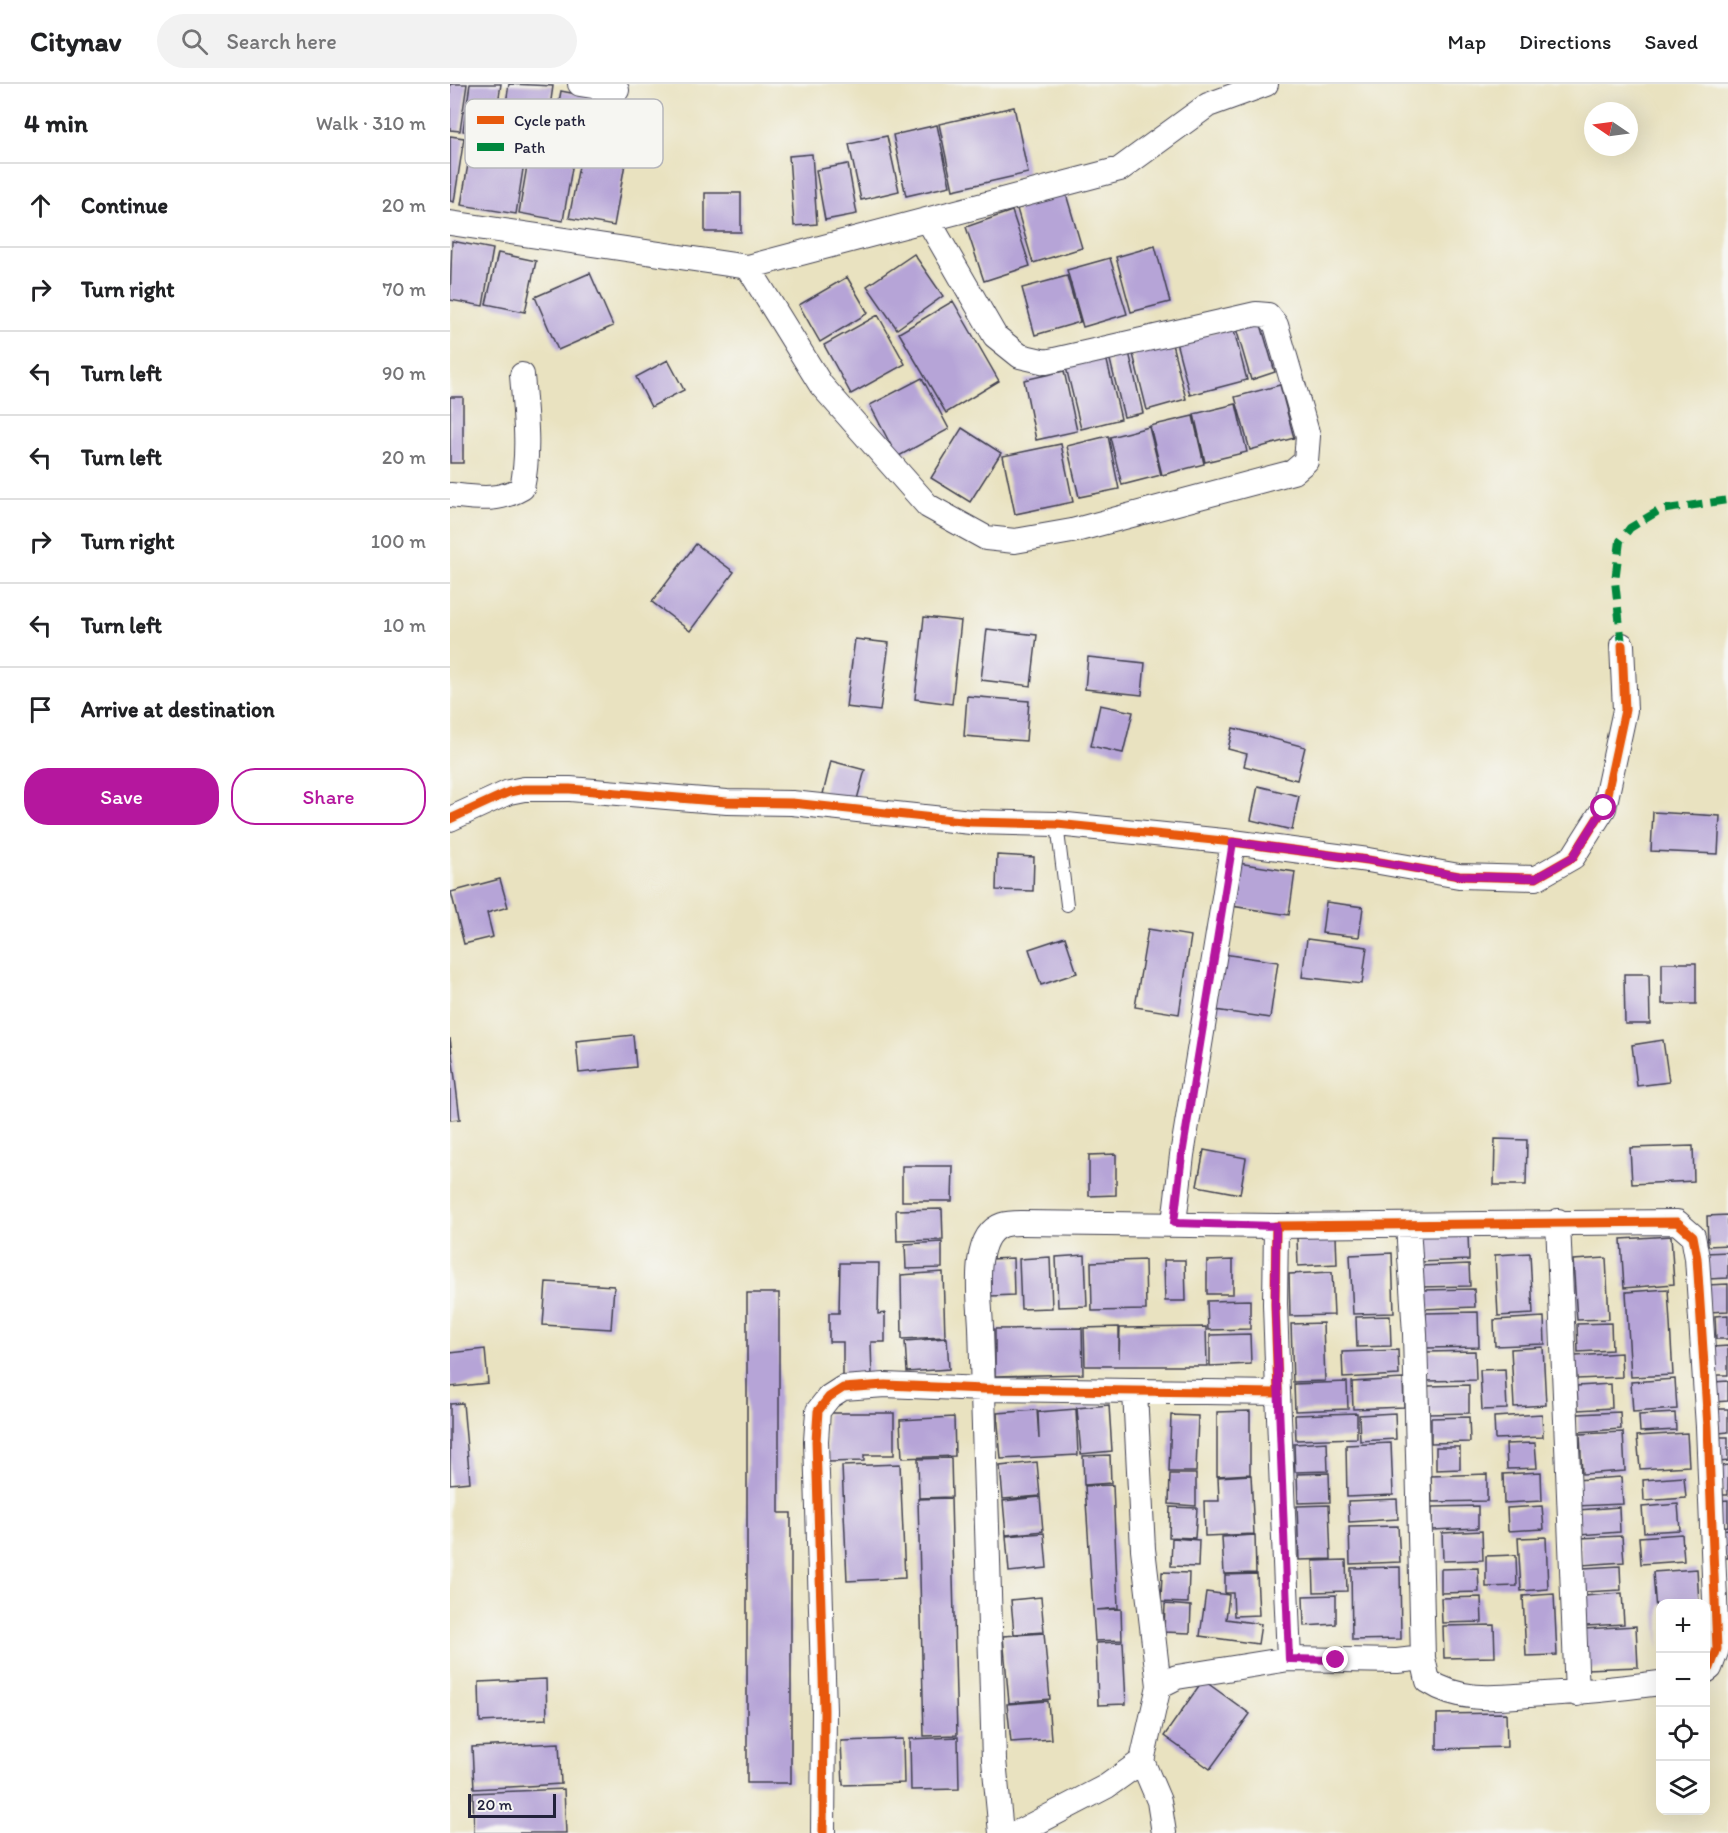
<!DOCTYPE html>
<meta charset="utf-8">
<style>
:root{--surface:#fff;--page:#f2f2f2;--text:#202124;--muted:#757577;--line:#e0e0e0;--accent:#b5179e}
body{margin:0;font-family:Itim,sans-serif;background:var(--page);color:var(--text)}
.controls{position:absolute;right:18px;bottom:18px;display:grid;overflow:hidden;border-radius:12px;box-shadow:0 6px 24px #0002}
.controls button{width:54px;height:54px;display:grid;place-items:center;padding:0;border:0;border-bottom:2px solid var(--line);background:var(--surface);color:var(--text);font:30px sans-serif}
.compass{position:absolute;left:1134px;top:18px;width:54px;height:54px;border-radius:50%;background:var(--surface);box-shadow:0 6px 24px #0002;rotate:283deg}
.scale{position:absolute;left:18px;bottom:15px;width:88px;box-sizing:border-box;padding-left:6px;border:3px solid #22223b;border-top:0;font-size:16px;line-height:21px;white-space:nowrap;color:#22223b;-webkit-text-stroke:4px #f6f6f2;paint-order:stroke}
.stop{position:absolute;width:18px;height:18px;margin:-14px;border:4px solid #b5179e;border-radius:50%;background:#fff}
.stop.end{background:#b5179e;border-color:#fff;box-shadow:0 2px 6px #0008}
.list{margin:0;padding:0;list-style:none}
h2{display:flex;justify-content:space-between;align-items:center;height:78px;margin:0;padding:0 24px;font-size:26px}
h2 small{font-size:20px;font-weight:400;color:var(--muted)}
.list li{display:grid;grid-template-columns:39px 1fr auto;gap:18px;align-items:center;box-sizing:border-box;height:84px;padding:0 24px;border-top:2px solid var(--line)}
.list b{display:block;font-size:22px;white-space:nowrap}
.list em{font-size:20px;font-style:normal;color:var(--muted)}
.actions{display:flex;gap:12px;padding:18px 24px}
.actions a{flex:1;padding:14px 0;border:2px solid var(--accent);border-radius:24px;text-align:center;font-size:21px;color:var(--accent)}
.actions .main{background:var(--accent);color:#fff}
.icon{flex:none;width:33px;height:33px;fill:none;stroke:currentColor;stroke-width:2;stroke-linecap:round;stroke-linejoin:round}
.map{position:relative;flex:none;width:1278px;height:1749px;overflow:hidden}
header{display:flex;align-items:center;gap:36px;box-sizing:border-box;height:84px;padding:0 30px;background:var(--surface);border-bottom:2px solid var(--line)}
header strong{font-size:28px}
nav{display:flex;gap:33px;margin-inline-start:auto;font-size:21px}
.search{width:420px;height:54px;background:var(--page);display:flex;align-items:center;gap:15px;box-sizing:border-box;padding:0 21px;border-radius:33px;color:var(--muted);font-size:22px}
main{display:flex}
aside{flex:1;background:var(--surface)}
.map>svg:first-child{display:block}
</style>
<header>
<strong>Citynav</strong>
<div class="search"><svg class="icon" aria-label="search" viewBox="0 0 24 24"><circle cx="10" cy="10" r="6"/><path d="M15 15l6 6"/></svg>Search here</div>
<nav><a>Map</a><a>Directions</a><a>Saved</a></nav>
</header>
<main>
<aside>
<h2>4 min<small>Walk · 310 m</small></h2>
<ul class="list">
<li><svg class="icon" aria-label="ahead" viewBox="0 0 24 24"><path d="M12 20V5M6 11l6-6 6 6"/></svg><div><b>Continue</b></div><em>20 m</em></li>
<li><svg class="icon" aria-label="right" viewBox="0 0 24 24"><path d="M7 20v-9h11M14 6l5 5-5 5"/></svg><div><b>Turn right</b></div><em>70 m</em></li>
<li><svg class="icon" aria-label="left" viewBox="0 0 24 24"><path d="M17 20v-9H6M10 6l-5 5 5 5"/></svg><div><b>Turn left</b></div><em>90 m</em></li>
<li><svg class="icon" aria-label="left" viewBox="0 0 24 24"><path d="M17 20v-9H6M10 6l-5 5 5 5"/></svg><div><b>Turn left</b></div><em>20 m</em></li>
<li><svg class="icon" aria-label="right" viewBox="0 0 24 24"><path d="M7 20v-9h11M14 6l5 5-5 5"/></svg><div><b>Turn right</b></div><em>100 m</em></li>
<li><svg class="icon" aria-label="left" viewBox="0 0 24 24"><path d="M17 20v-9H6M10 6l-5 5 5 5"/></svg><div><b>Turn left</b></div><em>10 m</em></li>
<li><svg class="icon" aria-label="arrive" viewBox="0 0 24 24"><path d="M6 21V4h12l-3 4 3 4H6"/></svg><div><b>Arrive at destination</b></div></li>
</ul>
<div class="actions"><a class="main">Save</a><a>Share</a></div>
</aside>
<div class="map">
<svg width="1278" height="1749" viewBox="0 0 1278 1749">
<rect width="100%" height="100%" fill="#f6f6f2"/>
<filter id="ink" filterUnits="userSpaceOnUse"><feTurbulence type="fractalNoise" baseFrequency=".0167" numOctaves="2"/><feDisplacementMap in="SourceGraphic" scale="12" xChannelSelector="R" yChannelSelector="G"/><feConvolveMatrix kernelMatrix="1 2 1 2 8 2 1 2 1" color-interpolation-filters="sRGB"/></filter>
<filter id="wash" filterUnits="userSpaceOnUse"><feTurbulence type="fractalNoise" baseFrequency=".008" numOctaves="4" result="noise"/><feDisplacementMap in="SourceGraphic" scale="24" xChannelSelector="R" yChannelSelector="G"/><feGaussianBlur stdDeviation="1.35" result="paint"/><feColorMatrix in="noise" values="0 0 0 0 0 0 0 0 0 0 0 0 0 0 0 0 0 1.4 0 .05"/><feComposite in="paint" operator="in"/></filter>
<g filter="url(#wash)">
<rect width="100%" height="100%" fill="#e9e2c0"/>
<g id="blocks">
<path fill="#b6a4d7" d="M0,0H17L10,47L0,46Z
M20,0H51L43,52L13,47Z
M59,0L103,2L95,58L51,52Z
M111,7L136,12L176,10L166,67L102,56Z
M564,23L578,89L503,106L489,40Z
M487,41L500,102L456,112L443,51Z
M0,52L14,54L4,118L0,117Z
M437,52L449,107L411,116L399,60Z
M22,57L76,66L66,130L11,121Z
M80,64L124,72L113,137L69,129Z
M132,66L176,74L164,142L119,134Z
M362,70L367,140L344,142L339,72Z
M398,80L407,130L375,136L366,86Z
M255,109H291V148H255Z
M616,110L632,164L583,179L567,125Z
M562,127L580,182L534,197L516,143Z
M2,157L43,165L33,222L0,216Z
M705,162L720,218L681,228L666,173Z
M48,169L86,177L75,228L36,220Z
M464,170L493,212L447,245L417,202Z
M660,174L677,230L633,243L617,186Z
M140,189L163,242L108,266L85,213Z
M617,192L630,238L585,251L572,204Z
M397,193L418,229L370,258L349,221Z
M503,217L549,297L496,329L449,249Z
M428,231L455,280L401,310L374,261Z
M809,234L825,288L801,296L785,241Z
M783,243L797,296L740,311L726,258Z
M722,260L736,315L697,326L683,270Z
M679,268L693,329L674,333L659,272Z
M656,273L671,335L631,345L616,283Z
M218,276L234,306L201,323L186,293Z
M614,287L627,347L586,356L574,296Z
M472,294L499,345L447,373L420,321Z
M830,301L844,354L800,366L785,313Z
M0,313H13V379H0Z
M786,320L797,368L755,378L744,330Z
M743,332L754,380L712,391L700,342Z
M699,343L711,391L672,401L660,353Z
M512,344L551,369L520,418L481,394Z
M658,352L669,405L629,413L617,362Z
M611,360L623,418L565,430L553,372Z
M246,460L284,488L240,547L202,518Z
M474,533L511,537L502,620L465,615Z
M537,545L587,551L581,602L531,596Z
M405,555L439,559L430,627L396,623Z
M638,573L695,579L692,611L635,605Z
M517,612L579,617L576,657L514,652Z
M650,621L683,628L673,669L641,662Z
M783,644L855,663L847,696L794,682L797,670L778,665Z
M381,677L415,686L406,719L373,710Z
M808,702L849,712L842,746L801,736Z
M1203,728L1270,732L1268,770L1201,767Z
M547,771L584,773L583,807L546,806Z
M788,779L845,788L839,831L782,822Z
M50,795L58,823L37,829L43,853L14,860L1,808Z
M876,818L913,823L909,853L872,849Z
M698,845L741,852L729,930L685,923Z
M615,853L627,889L591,901L579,865Z
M857,855L917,863L912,900L852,893Z
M773,870L828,878L820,934L765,926Z
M1212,879H1246V920H1212Z
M1174,890H1199L1200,940H1175Z
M183,951L186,983L129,989L126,957Z
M0,954L10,1035L0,1036Z
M1213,956L1219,998L1187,1002L1182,961Z
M1045,1055L1077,1056L1076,1101H1044Z
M1243,1062L1244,1097L1182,1100L1180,1064Z
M754,1066L796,1074L790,1110L747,1102Z
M666,1070V1111L639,1112V1071Z
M452,1082H503L502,1117H452Z
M492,1125L493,1156L447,1157L446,1126Z
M1278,1131V1161L1258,1162L1257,1132Z
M1018,1150L1019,1176L970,1178L969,1151Z
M886,1152L887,1180L848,1182L847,1154Z
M1221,1152L1224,1200L1174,1204L1171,1155Z
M492,1158V1184L456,1185L455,1160Z
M1278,1168V1194L1258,1195L1256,1169Z
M942,1169L944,1229L903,1230L900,1171Z
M1080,1169L1083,1230L1048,1232L1045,1171Z
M635,1171L637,1222L608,1223L606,1173Z
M600,1173L602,1224L571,1225L569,1175Z
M563,1174L564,1211L540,1212V1175Z
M1156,1174L1159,1235L1127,1236L1123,1176Z
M695,1176L696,1226L642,1227L641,1178Z
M714,1176H735L736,1217H715Z
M783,1176V1210H757V1177Z
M390,1179H429L428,1230L435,1229V1258H421L422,1292H393V1258H379V1229H389Z
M1019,1180L1020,1202L970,1203V1182Z
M493,1188L495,1253L452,1255L451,1191Z
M882,1188L884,1231L840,1232L839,1190Z
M96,1198L164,1202L161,1245L93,1241Z
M1278,1200V1227L1258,1228L1257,1201Z
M1024,1205L1025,1223L974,1225L973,1206Z
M1218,1205L1223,1291L1181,1293L1176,1208Z
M297,1209H329V1429H341V1699H297Z
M800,1216V1245L758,1246L757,1217Z
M1028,1228L1029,1263L977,1264L976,1229Z
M1278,1231V1255H1266L1265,1232Z
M940,1232L941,1262L907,1263L906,1233Z
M1094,1233L1095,1260L1045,1262L1044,1236Z
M873,1239L875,1297L843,1298L841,1240Z
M1161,1239L1162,1266L1128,1268L1127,1240Z
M669,1243V1274L670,1244L756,1243L757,1282H635L634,1244Z
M632,1244L633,1290L545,1292V1245Z
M800,1250L801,1280L760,1282V1251Z
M497,1254L499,1285L457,1288L455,1257Z
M1278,1262V1291H1265L1263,1263Z
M1093,1263L1096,1321L1064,1323L1061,1265Z
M35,1265L38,1299L0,1303V1269Z
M948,1266L949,1291L893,1294L892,1268Z
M1025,1267L1026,1296L977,1297L976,1268Z
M1171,1269L1172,1293L1127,1295L1125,1272Z
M1055,1285L1057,1325L1032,1326L1030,1286Z
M953,1295L954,1323L903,1325L902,1298Z
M1225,1295L1227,1325L1183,1328L1181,1298Z
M1278,1297V1317L1264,1318L1263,1298Z
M897,1298L898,1325L845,1327L844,1300Z
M1161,1300L1162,1324L1128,1326L1127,1302Z
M1019,1301V1329L979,1330L978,1302Z
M13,1319L20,1398L0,1400V1320Z
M659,1321L662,1367L631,1370L627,1324Z
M626,1325L628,1371L551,1375L547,1329L587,1326L589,1355L588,1328Z
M1268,1325H1278V1348L1269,1349Z
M800,1327V1390L767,1392V1328Z
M1170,1328L1171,1345L1128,1348V1330Z
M377,1329H444V1371H414V1377L378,1378Z
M907,1329V1354L846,1356L845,1331Z
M945,1329L946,1355L910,1357L909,1331Z
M1225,1329L1226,1346L1190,1348L1189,1331Z
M1092,1330L1093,1353L1045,1355L1044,1333Z
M721,1331L748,1332L746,1388H719Z
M504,1333L505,1372L452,1374L450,1336Z
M1019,1333L1020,1358L981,1359V1334Z
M1173,1348L1175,1387L1132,1390L1130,1350Z
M1237,1349L1239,1382L1190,1385L1187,1352Z
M1268,1353H1278V1377L1270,1378Z
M877,1358L878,1387L845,1388L844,1360Z
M941,1359L943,1411L897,1413L896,1361Z
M1085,1359L1087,1384L1057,1385L1056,1360Z
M986,1363H1010V1385L986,1386Z
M660,1371L661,1399L634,1401L633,1372Z
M501,1374L502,1413L469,1414L468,1375Z
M587,1378L590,1412L553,1415L550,1382Z
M450,1380L455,1494L397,1497L392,1382Z
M1278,1381V1411H1273L1271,1382Z
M1091,1388L1092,1417L1054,1419L1053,1390Z
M879,1389L880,1418L848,1419L847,1390Z
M720,1390H746V1422L719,1420Z
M1037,1390V1417L982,1418L981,1392Z
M801,1391L804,1450L755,1452L754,1417H769L768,1393Z
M1171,1393L1173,1420L1126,1422L1125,1396Z
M1234,1393L1236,1414L1194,1417L1193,1396Z
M663,1401L668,1524L646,1526L671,1525L672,1556L645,1557L635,1402Z
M590,1413L593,1447L556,1451L553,1417Z
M501,1414L507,1651L474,1652L468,1415Z
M947,1415L948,1435L899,1438L898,1417Z
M1278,1416V1442L1267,1443L1266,1417Z
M1228,1420L1230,1446L1194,1448L1192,1423Z
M879,1421L881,1475L849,1476L847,1422Z
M1028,1422V1444L982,1446V1423Z
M1092,1422L1094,1445L1058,1447L1057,1424Z
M720,1423L747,1424L745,1454L719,1453Z
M1169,1423L1170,1448L1129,1451L1128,1426Z
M948,1442L950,1478L900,1480L899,1443Z
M1278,1445V1474H1274L1272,1446Z
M1032,1447L1033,1476L993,1477L992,1449Z
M594,1449L597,1484L559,1488L556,1452Z
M1232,1450L1234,1477L1191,1480L1189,1453Z
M805,1451L806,1489L774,1490L772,1453Z
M1172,1452L1174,1478L1132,1481L1130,1454Z
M1096,1453L1098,1505L1071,1507L1068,1454Z
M722,1454L749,1456L748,1483L721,1482Z
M1066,1471L1067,1502L1036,1503V1472Z
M896,1476L897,1507L864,1508L863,1477Z
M1170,1482L1171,1506L1135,1508L1133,1484Z
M950,1483L951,1555L902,1556L901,1484Z
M1028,1484L1029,1508L991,1509V1485Z
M1247,1485L1249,1520H1210L1209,1566L1203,1488Z
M712,1488L739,1489L738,1519L711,1518Z
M807,1490L809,1531L784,1532L783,1509H775V1491Z
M756,1508L779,1511L776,1535L811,1540L808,1560L750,1552Z
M1172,1509L1174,1540L1136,1542L1134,1512Z
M1104,1510L1107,1571L1076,1572L1073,1512Z
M886,1511V1540L854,1542L853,1512Z
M591,1513L594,1548L564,1550L561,1516Z
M1031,1513L1032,1538L992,1539L991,1514Z
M715,1520L741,1522L740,1549L714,1548Z
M1044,1541L1045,1573L994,1574L993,1542Z
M1186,1542L1188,1583L1136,1585L1134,1545Z
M594,1549L600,1615L559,1619L553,1552Z
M673,1558L676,1620L648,1621L646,1559Z
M96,1595L97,1635L30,1638L29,1598Z
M753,1596L800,1630L760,1685L714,1652Z
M598,1617L601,1655L561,1658L557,1620Z
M1056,1629L1057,1663L987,1665V1630Z
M508,1653L509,1705L461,1706L460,1655Z
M453,1655L454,1699L393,1701L391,1657Z
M109,1659L111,1700L24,1705L22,1663Z
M114,1705L116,1749H24L23,1709Z"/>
</g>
</g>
<g filter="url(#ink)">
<use href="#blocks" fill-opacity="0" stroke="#403f4f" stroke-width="1.5"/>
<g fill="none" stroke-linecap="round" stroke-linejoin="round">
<defs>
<path id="service" d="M607,740L617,821"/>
<path id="minor" d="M130,0L167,6
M0,139L298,183L670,85L758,21L816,0
M298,183L371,301L478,422L536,454L565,457L622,447L843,388L856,377L858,352L826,241L818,231L806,230L596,278L570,272L545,252L478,136
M0,411C27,414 48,418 72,404C80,367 75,329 72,291
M0,735L59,708L74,705H120L277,718L342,719L521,738L607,740L783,758L918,776L1009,792L1086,794L1123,773L1154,724L1175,626L1172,561
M1108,1137L1127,1610
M724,1139L732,1071L783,758
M958,1142L965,1250L973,1574
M685,1308L693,1465L709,1602
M828,1309L839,1575
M692,1677L709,1717L714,1749
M373,1749L374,1626L366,1357L368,1327L379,1313L393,1304L435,1301L534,1305L828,1309L825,1220L826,1142L1227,1138L1243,1152L1247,1174L1258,1343L1267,1565L1260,1584L1256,1587
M551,1749L544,1676L531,1243C530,1216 520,1152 552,1141C558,1139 565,1139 571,1139L826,1142
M567,1749L657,1702L692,1677L709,1602L727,1593L839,1575L947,1577L973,1574L978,1597C1015,1621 1054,1612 1095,1610C1134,1608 1172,1604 1210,1599"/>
</defs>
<use href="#service" stroke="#403f4f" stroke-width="14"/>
<use href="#minor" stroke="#403f4f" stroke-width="26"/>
<use href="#service" stroke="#fff" stroke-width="12"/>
<use href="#minor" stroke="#fff" stroke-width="24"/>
<path stroke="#00873e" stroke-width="8" stroke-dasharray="15 8" stroke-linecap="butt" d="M1172,561L1165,497L1170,457L1180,444L1210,426L1278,416"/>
<defs>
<path id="cycleway" d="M0,735L59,708L74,705H120L277,718L342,719L521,738L607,740L783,758L918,776L1009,792L1086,794L1123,773L1154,724L1175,626L1172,561
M373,1749L374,1626L366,1357L368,1327L379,1313L393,1304L435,1301L534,1305L828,1309L825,1220L826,1142L1227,1138L1243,1152L1247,1174L1258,1343L1267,1565L1260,1584L1256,1587"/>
</defs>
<use href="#cycleway" stroke="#f6f6f2" stroke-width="13"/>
<use href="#cycleway" stroke="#e8590c" stroke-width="9"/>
</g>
</g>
<g fill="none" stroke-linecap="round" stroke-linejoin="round" filter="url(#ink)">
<path stroke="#b5179e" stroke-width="8" d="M886,1576L839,1575L825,1220L826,1142L724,1139L732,1071L783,758L918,776L1009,792L1086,794L1123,773L1154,724"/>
</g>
<rect x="15" y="15" width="198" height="69" rx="9" fill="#f6f6f2" stroke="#b6b6bb" stroke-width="1.5"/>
<rect x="27" y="32" width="27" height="8" fill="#e8590c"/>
<rect x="27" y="59" width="27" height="8" fill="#00873e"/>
<g font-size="16" fill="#22223b">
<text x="64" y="42">Cycle path</text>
<text x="64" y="69">Path</text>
</g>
</svg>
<div class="controls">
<button>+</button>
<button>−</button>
<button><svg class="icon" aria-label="locate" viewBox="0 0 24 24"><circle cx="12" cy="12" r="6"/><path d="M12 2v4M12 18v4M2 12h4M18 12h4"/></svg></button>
<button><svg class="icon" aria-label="layers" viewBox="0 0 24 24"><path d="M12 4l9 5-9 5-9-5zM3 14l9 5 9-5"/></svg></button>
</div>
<svg class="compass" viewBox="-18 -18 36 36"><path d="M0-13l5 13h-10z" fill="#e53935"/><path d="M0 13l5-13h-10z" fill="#757577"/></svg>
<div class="scale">20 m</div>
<div class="stop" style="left:1154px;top:724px"></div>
<div class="stop end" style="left:886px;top:1576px"></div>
</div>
</main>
